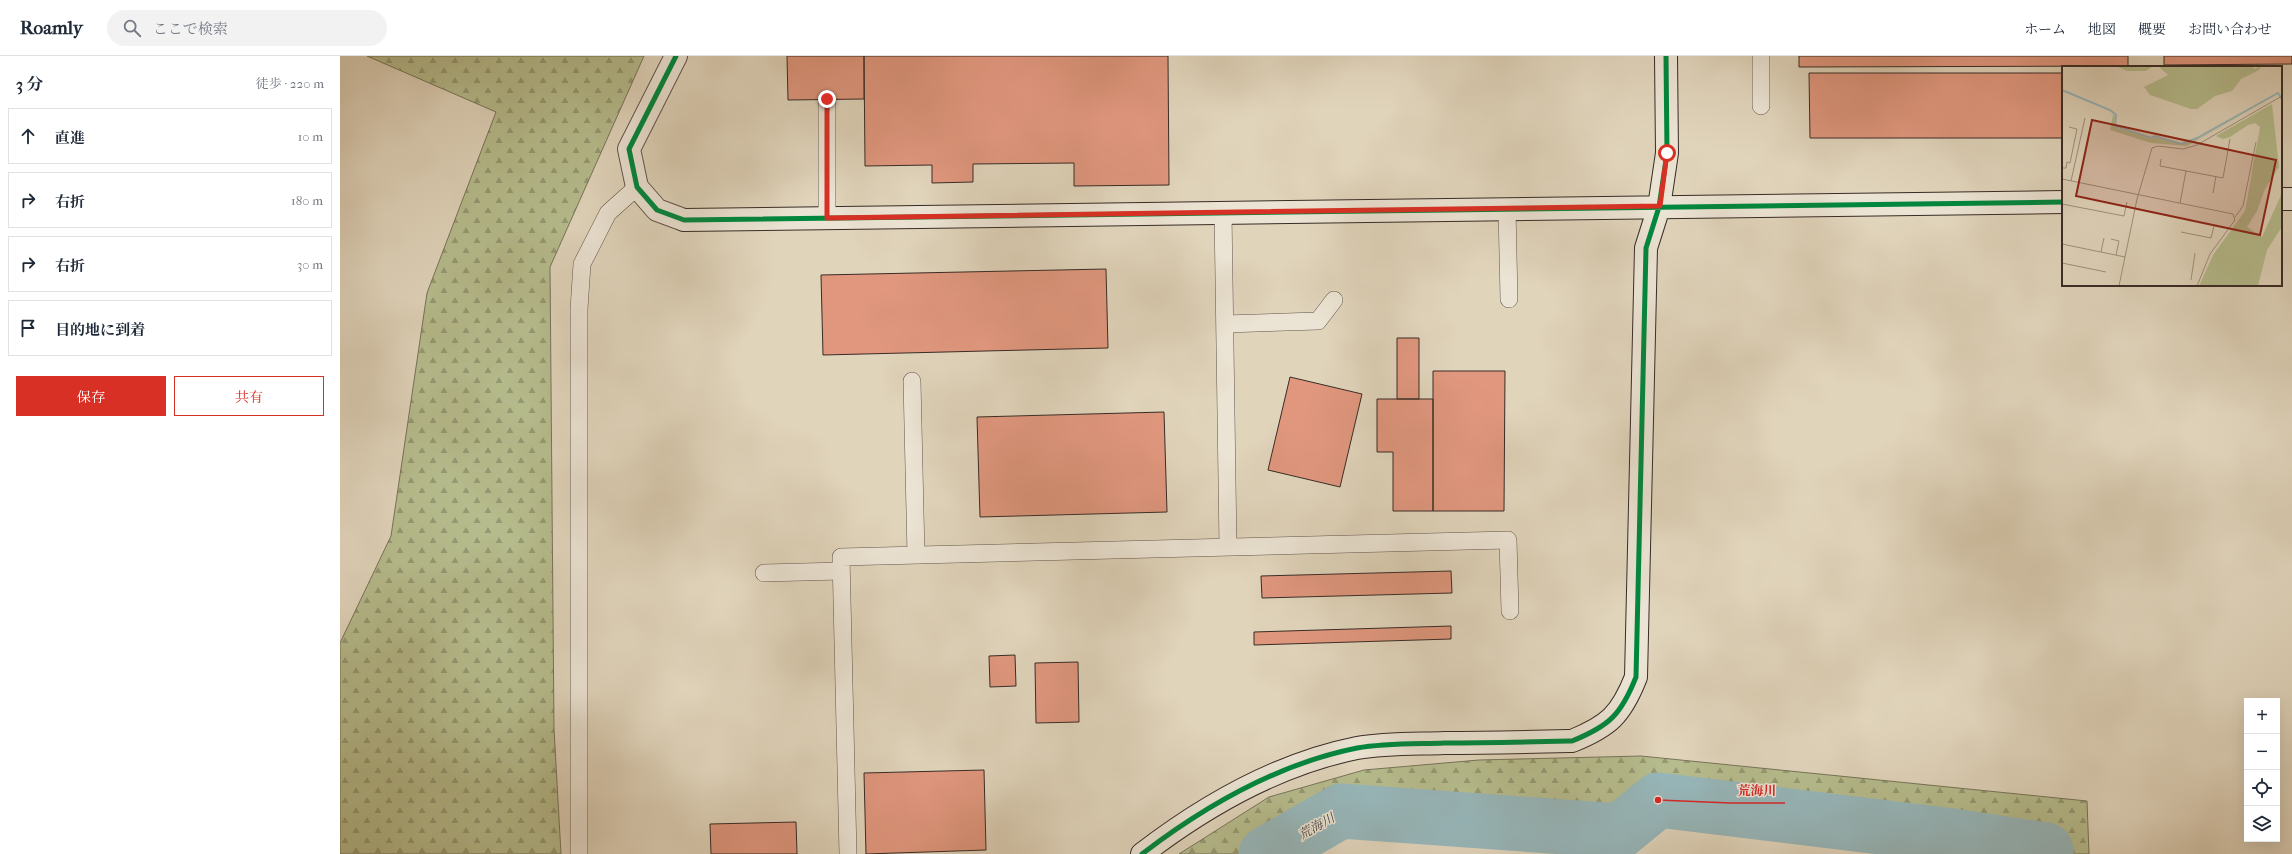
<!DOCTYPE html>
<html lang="ja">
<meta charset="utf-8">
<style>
:root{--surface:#fff;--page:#f2f2f3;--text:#1f2937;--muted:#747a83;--line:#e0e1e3;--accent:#d93025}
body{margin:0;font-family:"IM FELL French Canon","Noto Serif JP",serif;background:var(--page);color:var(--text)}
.controls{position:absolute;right:12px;bottom:12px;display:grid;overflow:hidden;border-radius:0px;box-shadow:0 4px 16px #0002}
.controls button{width:36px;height:36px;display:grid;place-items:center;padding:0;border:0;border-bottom:1px solid var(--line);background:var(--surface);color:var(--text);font:20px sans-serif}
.stop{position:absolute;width:12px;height:12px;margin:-9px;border:3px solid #d93025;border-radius:50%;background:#fff}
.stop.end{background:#d93025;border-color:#fff;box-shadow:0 1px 4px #0008}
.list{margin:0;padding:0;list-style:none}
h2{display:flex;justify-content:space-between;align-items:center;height:52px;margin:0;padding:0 16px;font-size:17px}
h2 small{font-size:13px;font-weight:400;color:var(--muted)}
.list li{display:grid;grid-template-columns:26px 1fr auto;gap:12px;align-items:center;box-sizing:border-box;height:56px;margin:0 8px 8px;padding:0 8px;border:1px solid var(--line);border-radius:0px}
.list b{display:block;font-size:15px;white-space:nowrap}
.list em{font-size:13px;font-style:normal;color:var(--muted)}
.actions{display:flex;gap:8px;padding:12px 16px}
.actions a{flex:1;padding:9px 0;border:1px solid var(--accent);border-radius:0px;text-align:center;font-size:14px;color:var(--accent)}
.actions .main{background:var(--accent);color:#fff}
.icon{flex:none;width:22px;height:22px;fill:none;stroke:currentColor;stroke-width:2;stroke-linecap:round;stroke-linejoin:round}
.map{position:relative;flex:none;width:1952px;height:798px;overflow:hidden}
header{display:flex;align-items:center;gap:24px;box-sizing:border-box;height:56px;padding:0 20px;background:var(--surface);border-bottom:1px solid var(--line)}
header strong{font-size:19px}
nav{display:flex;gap:22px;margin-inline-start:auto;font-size:14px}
.search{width:280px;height:36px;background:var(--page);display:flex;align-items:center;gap:10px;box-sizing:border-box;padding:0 14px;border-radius:22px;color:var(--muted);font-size:15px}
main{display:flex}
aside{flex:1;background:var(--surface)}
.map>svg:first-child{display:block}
</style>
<header>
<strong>Roamly</strong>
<div class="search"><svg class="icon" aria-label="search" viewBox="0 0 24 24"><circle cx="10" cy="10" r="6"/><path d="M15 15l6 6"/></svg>ここで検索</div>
<nav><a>ホーム</a><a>地図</a><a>概要</a><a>お問い合わせ</a></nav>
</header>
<main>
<aside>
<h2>3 分<small>徒歩 · 220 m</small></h2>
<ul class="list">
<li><svg class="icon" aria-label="ahead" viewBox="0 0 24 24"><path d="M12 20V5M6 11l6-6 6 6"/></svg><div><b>直進</b></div><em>10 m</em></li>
<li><svg class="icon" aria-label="right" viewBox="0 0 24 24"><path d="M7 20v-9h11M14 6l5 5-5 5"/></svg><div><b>右折</b></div><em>180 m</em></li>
<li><svg class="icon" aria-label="right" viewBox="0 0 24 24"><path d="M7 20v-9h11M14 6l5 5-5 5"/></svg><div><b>右折</b></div><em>30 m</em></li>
<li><svg class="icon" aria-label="arrive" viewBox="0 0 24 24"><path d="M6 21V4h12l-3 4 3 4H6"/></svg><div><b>目的地に到着</b></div></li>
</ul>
<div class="actions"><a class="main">保存</a><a>共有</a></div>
</aside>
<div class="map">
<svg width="1952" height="798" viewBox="0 0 1952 798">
<defs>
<pattern id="forest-firs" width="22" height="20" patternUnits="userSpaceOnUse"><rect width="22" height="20" fill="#b6bc8d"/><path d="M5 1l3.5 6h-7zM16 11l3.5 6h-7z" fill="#959973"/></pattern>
</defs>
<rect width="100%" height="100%" fill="#e0d4bb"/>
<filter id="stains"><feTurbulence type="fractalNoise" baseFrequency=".005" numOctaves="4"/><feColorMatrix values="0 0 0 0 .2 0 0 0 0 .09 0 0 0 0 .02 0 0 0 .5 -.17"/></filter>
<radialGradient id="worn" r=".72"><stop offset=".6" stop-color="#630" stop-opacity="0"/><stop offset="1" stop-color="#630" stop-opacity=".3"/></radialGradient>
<path fill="url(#forest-firs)" stroke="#77745a" d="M27,0H304L210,211L214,673L221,798H0V587L51,480L87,237L156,56Z
M1301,700L1747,745L1749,798H1717L1716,783L1314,734L1275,763L997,748L905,798H839L929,741L1024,714L1139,704Z"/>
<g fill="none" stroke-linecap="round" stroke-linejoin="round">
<path stroke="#97b6b9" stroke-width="55" d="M926,798L1001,755L1280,775L1318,744L1606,779L1706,794V798"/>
</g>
<path fill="#e0977e" stroke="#382c26" d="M447,0H524V43L448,44Z
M524,0H828L829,129L734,130V107L633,108V126L592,127V109L525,110Z
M1459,0H1788V10L1459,11Z
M1824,0H1952V8L1824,9Z
M1469,17H1723V82H1470Z
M766,213L768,292L483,299L481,219Z
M1057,282H1079V343H1057Z
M1093,315H1165L1164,455H1093Z
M950,321L1022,338L1000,431L928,414Z
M1037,343H1093V455H1053V396H1037Z
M824,356L827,456L640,461L637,361Z
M1111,515L1112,537L922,542L921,520Z
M1111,570V583L914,589V576Z
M675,599L676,630L650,631L649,600Z
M738,606L739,666L696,667L695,607Z
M644,714L646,794L526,798L524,717Z
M456,766L457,798H371L370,768Z"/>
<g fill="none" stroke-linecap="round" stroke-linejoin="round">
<defs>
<path id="lane" d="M1421,0V50
M1167,153L1169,243
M883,156L888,491
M487,162V43
M885,268L978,265L994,244
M572,325L576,499
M424,517L501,515
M239,798V253L242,208L268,157L297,131
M508,798L501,501L1168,484L1170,555"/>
<path id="street" d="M336,0L289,93L297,131L317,154L344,164"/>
<path id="secondary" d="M1941,143H1952
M344,164L1723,146
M802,798C866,749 937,708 1017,692C1045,687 1076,688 1104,687C1147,687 1189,686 1232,685C1269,670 1281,659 1296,621L1306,192L1319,151L1327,97L1326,0"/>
</defs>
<use href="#lane" stroke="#62564b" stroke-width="18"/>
<use href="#street" stroke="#62564b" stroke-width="24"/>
<use href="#secondary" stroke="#382c26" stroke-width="24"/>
<use href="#lane" stroke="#ebe3d3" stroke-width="17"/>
<use href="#street" stroke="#ebe3d3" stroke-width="22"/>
<use href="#secondary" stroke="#ebe3d3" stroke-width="22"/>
<defs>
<path id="cycleway" d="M336,0L289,93L297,131L317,154L344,164L1723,146
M802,798C866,749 937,708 1017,692C1045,687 1076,688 1104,687C1147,687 1189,686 1232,685C1269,670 1281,659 1296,621L1306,192L1319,151L1327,97L1326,0"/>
</defs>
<use href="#cycleway" stroke="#ebe3d3" stroke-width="8"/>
<use href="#cycleway" stroke="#00873e" stroke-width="5"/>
</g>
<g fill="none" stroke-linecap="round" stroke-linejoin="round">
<path stroke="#d93025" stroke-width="5" d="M487,43V162L1320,150L1327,97"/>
</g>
<g text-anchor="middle" stroke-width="3" stroke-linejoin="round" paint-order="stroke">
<g font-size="13" font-style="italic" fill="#4b4843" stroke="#ebe3d3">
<text transform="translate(976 770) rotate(-30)" y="5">荒海川</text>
</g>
</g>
<g transform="translate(1722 10)">
<rect width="220" height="220" fill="#e0d4bb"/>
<path d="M54,0H91L84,5H65ZM96,0H191L192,3L199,0L197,4L179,13L170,25L153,30L135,43H129L88,29L82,21L106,9ZM215,28L125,80L89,77L48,64L51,49L53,50L52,61L89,73L93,71L119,78L136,73ZM210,38L217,101L203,123L195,145L185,161L200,171L220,127V161L205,184L196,220H137L151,189L183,145L198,61L193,57L186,59L168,71L161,73L154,70Z" fill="#b6bc8d"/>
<path fill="none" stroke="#97b6b9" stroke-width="2" d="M0,24L48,44L54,49L53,60L89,72L93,70L119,78L135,72L216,27L220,33"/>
<path fill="none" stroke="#9d917f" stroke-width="1" d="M99,93L98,100L161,112L168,73M0,102H4L5,96L8,97L15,63L7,61M0,113L171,148L173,154L148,188L135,220M9,115L23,52M151,127L154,110M118,137L124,105M0,138L62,150L65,136M173,151L181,140L194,76M119,166L149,172L152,160M49,173L57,175L54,189M0,178L63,191M39,186L42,172M0,197L44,206M129,214L133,187M57,220L75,133L90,82L96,80L121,83L135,79L220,30"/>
<path fill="#8f2418" fill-opacity="0.15" stroke="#8f2418" stroke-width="2" d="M30,54L214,94L198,169L14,130Z"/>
<rect width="220" height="220" fill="none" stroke="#382c26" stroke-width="2"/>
</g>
<path fill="none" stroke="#d62828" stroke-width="1.5" d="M1318 744L1390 747H1445"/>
<circle fill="#d62828" stroke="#ebe3d3" stroke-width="1.5" cx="1318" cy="744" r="4"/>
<g font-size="13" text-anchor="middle" font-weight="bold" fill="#d62828" stroke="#ebe3d3" stroke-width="3" stroke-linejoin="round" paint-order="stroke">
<text x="1417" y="739">荒海川</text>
</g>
<rect width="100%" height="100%" filter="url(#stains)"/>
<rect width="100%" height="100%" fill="url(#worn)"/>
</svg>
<div class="controls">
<button>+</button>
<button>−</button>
<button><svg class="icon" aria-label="locate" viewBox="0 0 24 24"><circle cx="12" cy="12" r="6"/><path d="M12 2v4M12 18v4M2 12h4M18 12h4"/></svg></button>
<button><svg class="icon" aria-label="layers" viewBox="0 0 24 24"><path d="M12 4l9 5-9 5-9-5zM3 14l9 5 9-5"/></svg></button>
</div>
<div class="stop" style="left:1327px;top:97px"></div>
<div class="stop end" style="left:487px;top:43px"></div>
</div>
</main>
